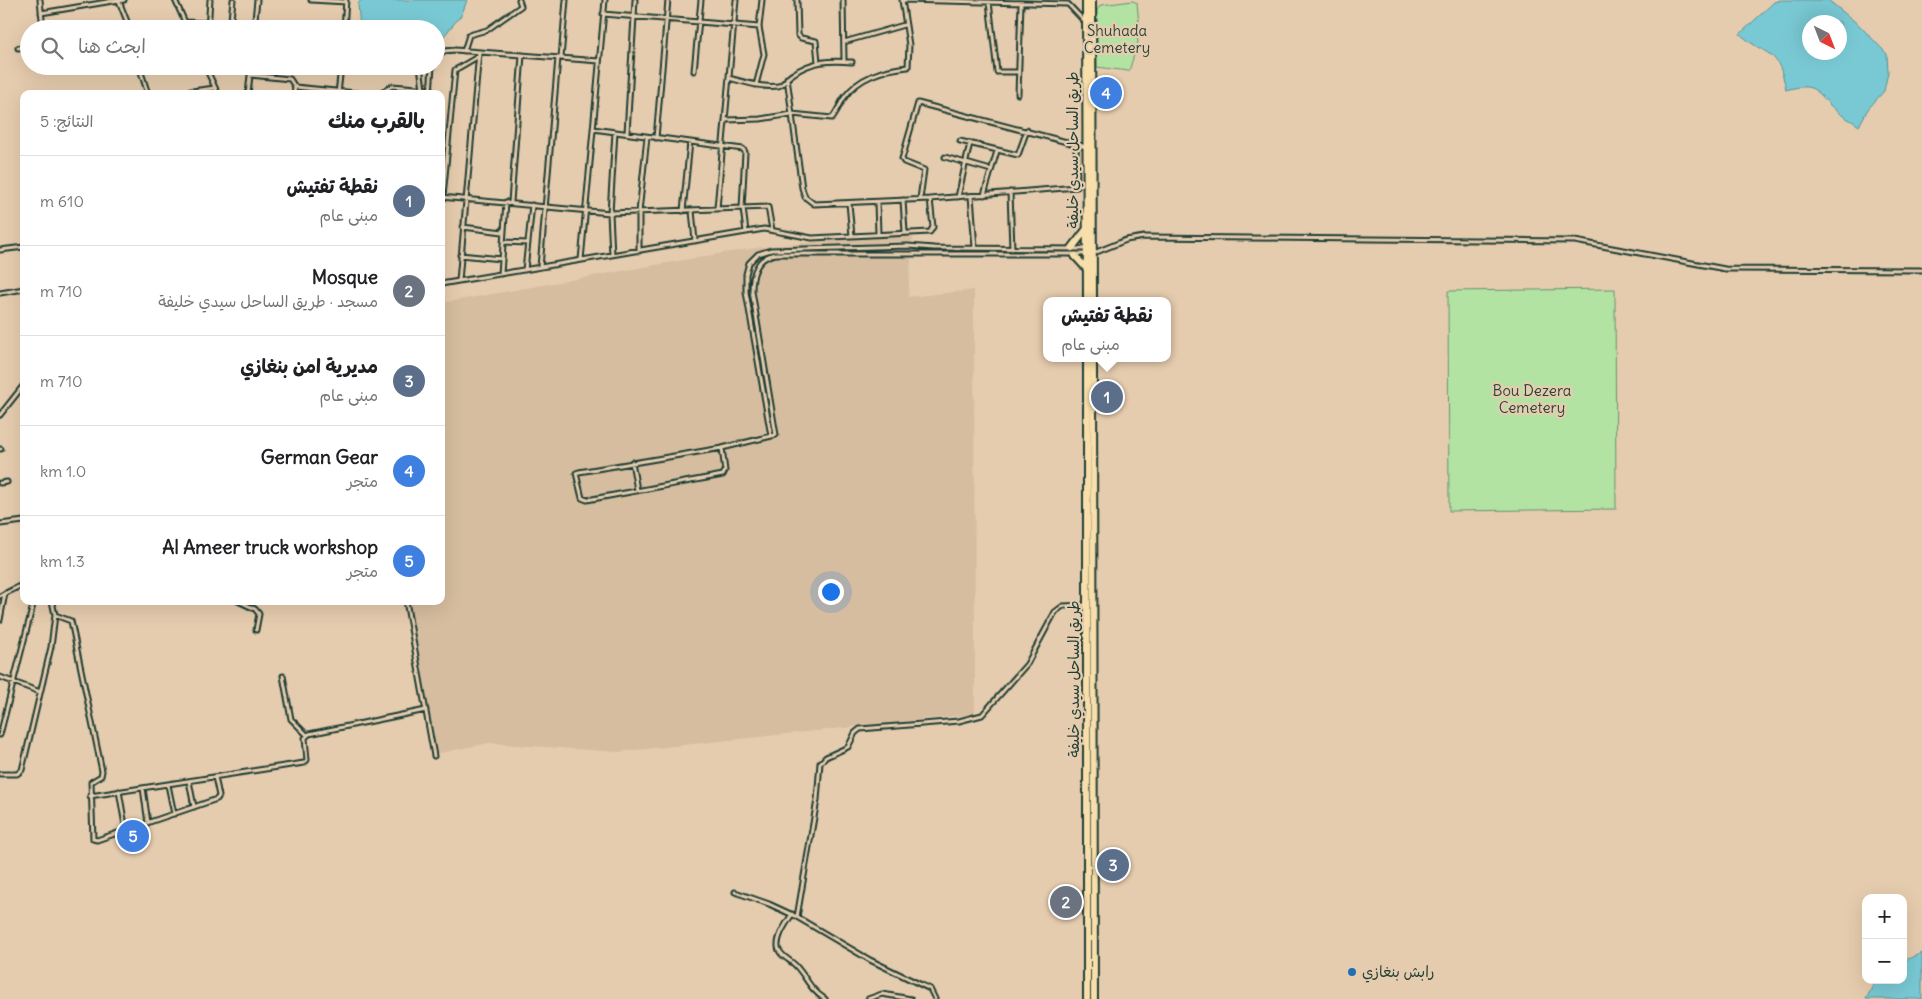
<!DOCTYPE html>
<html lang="ar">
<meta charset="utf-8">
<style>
:root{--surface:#fff;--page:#f6f6f6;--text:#202124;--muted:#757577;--line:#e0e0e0;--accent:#7c3aed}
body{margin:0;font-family:Delius,"Playpen Sans Arabic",sans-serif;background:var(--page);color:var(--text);direction:rtl}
.controls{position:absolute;right:15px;bottom:15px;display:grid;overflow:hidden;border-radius:10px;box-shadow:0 5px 20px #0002}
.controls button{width:45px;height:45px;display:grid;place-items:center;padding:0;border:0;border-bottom:1px solid var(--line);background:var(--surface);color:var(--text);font:25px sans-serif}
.compass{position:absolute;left:1802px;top:15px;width:45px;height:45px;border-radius:50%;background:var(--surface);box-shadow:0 5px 20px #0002;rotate:138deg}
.you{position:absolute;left:830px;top:591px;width:18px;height:18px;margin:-12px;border:4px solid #fff;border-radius:50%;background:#1a73e8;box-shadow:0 0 0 8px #1a73e833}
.badge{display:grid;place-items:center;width:32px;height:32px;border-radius:50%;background:var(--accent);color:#fff;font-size:16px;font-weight:700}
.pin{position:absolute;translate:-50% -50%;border:2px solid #fff;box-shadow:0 1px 5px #0006}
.popup{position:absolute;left:1043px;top:297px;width:128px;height:65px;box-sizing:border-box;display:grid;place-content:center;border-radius:10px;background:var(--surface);filter:drop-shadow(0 1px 4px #0005);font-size:16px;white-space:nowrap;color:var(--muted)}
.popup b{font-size:19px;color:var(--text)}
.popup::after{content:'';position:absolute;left:50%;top:100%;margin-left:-10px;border:10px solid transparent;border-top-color:var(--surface)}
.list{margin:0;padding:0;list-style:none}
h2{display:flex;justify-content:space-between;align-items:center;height:65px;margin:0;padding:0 20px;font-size:21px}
h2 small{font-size:16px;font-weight:400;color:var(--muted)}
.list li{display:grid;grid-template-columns:32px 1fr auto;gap:15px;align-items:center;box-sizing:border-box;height:90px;padding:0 20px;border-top:1px solid var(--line)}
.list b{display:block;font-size:19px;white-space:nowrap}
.list p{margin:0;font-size:16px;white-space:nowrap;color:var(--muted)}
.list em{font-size:16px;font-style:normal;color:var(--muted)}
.icon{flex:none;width:28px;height:28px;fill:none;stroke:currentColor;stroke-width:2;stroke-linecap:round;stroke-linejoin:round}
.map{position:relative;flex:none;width:1922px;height:999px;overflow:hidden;direction:ltr}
.search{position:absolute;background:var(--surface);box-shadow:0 5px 20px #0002;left:20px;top:20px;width:425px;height:55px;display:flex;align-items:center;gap:12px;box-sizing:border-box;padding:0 18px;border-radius:28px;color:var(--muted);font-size:19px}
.panel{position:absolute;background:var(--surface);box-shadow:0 5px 20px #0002;left:20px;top:90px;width:425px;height:515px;border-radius:10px;direction:rtl}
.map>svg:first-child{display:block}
</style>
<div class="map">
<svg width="1922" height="999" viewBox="0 0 1922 999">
<rect width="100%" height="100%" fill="#e6ccae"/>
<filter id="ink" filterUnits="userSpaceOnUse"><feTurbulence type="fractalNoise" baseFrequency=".02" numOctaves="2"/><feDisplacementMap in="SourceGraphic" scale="10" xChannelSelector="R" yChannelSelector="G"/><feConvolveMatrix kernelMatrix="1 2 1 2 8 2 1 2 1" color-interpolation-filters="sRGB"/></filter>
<g filter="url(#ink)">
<path fill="#d6bd9f" d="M913,234L908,297L974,290L975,714L618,752L489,743L435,754L409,601H441V303L723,253L769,246Z"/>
<path fill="#b2e3a3" stroke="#68906c" d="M1133,1L1137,3L1139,24L1135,26L1138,42L1129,71L1097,67V10L1101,5Z
M1615,289L1616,509L1449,511L1448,291Z"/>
<path fill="#79c9d4" stroke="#559194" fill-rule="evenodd" d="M361,0H467L462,14L439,42H436V29H360L358,4Z
M1781,0H1828L1859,25L1887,54L1888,72L1884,91L1868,109L1859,126C1853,121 1845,118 1839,113C1817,96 1820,80 1786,90C1778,46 1768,59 1740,34L1774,2ZM1810,22H1840V52H1810Z
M1922,953V999H1866L1876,980H1903V961Z"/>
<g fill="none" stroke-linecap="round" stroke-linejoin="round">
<defs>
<path id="street" d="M40,0L43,29
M124,0L119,1L130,29
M175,0L188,29
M311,0L346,2
M797,0L798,35L801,38L816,41L818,62
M843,0L844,61
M903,0L1068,4L1085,22
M989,2L997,72H1018
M41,13L119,0
M603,14L759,27
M184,22L209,23
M255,23L330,29
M162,29L186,25
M208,29L210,0
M230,29L233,0
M254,29L257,0
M344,29L346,0
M844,42L904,25
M18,48L29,47
M464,51L469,35L487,30L521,6L519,0
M436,57L444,51L455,50L599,61
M561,58L566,0
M48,66L51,70
M139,66L148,94
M205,66L218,94
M216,66L250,69
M420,66L423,89
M694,71L701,0
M250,75L290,79L295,87
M729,78C744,82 762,88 778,86C784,85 787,77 793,74C811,61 830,60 852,62
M787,78L802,188L805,197L814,204L930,199L1077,187L1076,144
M756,85L764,54L759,27L762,0
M169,94L215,88
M248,94L251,66
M294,94L295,87L366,94
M338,94L341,66
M379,94L392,86L430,89
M430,94L432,66
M1018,94L1021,3
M725,120L760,119L792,114L832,118C837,112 840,104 844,98C858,77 885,69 908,67L909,45L902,0
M593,129L743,149L745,152L742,208
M627,133L635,0
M656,138L668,0
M960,141L1018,155L1027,130
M945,157L991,170
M1010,192L1012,249
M984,195L997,151
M971,196L975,248
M441,197L610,213L768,207L772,230
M443,197L455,70L479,56
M958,197L970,143
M920,199L924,170L904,162L902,159L918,103L1086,147
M903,200L905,232
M511,202L522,55
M877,202L878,234
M849,203L852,236
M717,208L736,0
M743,208L746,232
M683,211L690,142
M692,211L695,241
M463,227L503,232
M503,242L528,243
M0,250L24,247
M639,251V212L647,137
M1094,253L1126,240L1144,237L1575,241L1725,269L1922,270
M460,255L502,259
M612,255L610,213L615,132
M581,260L605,0
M540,267L558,58
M525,270L532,205
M501,274L506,202
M459,281L479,52
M441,284L764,229L812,238L930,232L933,227L930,199
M0,293L24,289
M0,415L23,386
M771,436L746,292V274L749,263L758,254L771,250L908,246L934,248L1086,249
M722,448L725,471L723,475L587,500L582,498L576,473L579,472L722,448L776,435L752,291C752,274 757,256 777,254H1088
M0,449H1
M632,462L637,490
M0,483L7,482
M0,524L24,521
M0,596L24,584
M238,601L255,609L259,614L256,630
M406,601L434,756
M55,615L71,621L102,771L101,776L91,782L93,839L97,840L217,799L219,796L215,777
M0,620L5,593
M283,676L291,719L307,735
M0,677L40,692
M0,735L34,601
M0,774H17L22,770L51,647L55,615L52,601
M189,781L194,807
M168,785L174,814
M143,788L148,823
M119,791L126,831
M90,796L304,763L307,760L305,738L309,734L426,710
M735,892L769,904L795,916L870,960L930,989L935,999
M792,914C786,924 777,936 778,947C779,956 791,960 796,966C807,978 810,990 825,999
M797,917L817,800L820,763L826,757L848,747L855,733L860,729L959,721L982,715L1027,664L1055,612L1063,606L1086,605
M868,999L882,994L911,999"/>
<path id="highway" d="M1086,0L1087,301
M1092,0L1093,301
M1072,248L1085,231
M1075,256L1086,268
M1087,358V999
M1093,358L1094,999"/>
</defs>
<use href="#street" stroke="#1f3d34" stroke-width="7"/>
<use href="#highway" stroke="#1f3d34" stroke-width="10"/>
<use href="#street" stroke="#e6ccae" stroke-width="3"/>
<use href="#highway" stroke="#f8deab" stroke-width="6"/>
</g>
</g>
<circle fill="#1f6fb2" stroke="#e6ccae" stroke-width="2" cx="1352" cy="972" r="5"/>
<g text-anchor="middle" stroke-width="4.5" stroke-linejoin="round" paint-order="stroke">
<g font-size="15" fill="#26453a" stroke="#e6ccae">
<text x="1117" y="36">Shuhada<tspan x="1117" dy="17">Cemetery</tspan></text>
<text x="1532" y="396">Bou Dezera<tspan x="1532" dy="17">Cemetery</tspan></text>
</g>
<g font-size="15" fill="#1f3d34" stroke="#e6ccae">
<text transform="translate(1073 150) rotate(-90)" y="5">طريق الساحل سيدي خليفة</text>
<text transform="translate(1074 679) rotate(-90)" y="5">طريق الساحل سيدي خليفة</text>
</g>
<g font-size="15" fill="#1f3d34" stroke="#e6ccae" text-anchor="start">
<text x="1362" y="977">رابش بنغازي</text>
</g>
</g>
</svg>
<div class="controls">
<button>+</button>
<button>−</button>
</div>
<svg class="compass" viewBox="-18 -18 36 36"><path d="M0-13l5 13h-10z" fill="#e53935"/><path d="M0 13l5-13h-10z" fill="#757577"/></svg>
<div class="you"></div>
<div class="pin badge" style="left:1107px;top:397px;background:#5c6f8a">1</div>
<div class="popup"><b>نقطة تفتيش</b>مبنى عام</div>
<div class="pin badge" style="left:1066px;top:902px;background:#6b7280">2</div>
<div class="pin badge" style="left:1113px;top:865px;background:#5c6f8a">3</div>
<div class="pin badge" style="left:1106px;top:93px;background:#3f7fe0">4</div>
<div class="pin badge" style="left:133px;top:836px;background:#3f7fe0">5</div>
<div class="search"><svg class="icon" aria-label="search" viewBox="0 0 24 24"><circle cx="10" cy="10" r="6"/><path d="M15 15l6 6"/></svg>ابحث هنا</div>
<section class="panel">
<h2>بالقرب منك<small>النتائج: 5</small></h2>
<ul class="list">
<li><span class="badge" style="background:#5c6f8a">1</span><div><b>نقطة تفتيش</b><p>مبنى عام</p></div><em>610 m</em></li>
<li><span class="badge" style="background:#6b7280">2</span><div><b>Mosque</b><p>مسجد · طريق الساحل سيدي خليفة</p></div><em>710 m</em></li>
<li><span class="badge" style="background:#5c6f8a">3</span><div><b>مديرية امن بنغازي</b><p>مبنى عام</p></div><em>710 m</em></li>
<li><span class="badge" style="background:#3f7fe0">4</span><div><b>German Gear</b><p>متجر</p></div><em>1.0 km</em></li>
<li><span class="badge" style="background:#3f7fe0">5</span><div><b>Al Ameer truck workshop</b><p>متجر</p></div><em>1.3 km</em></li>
</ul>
</section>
</div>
